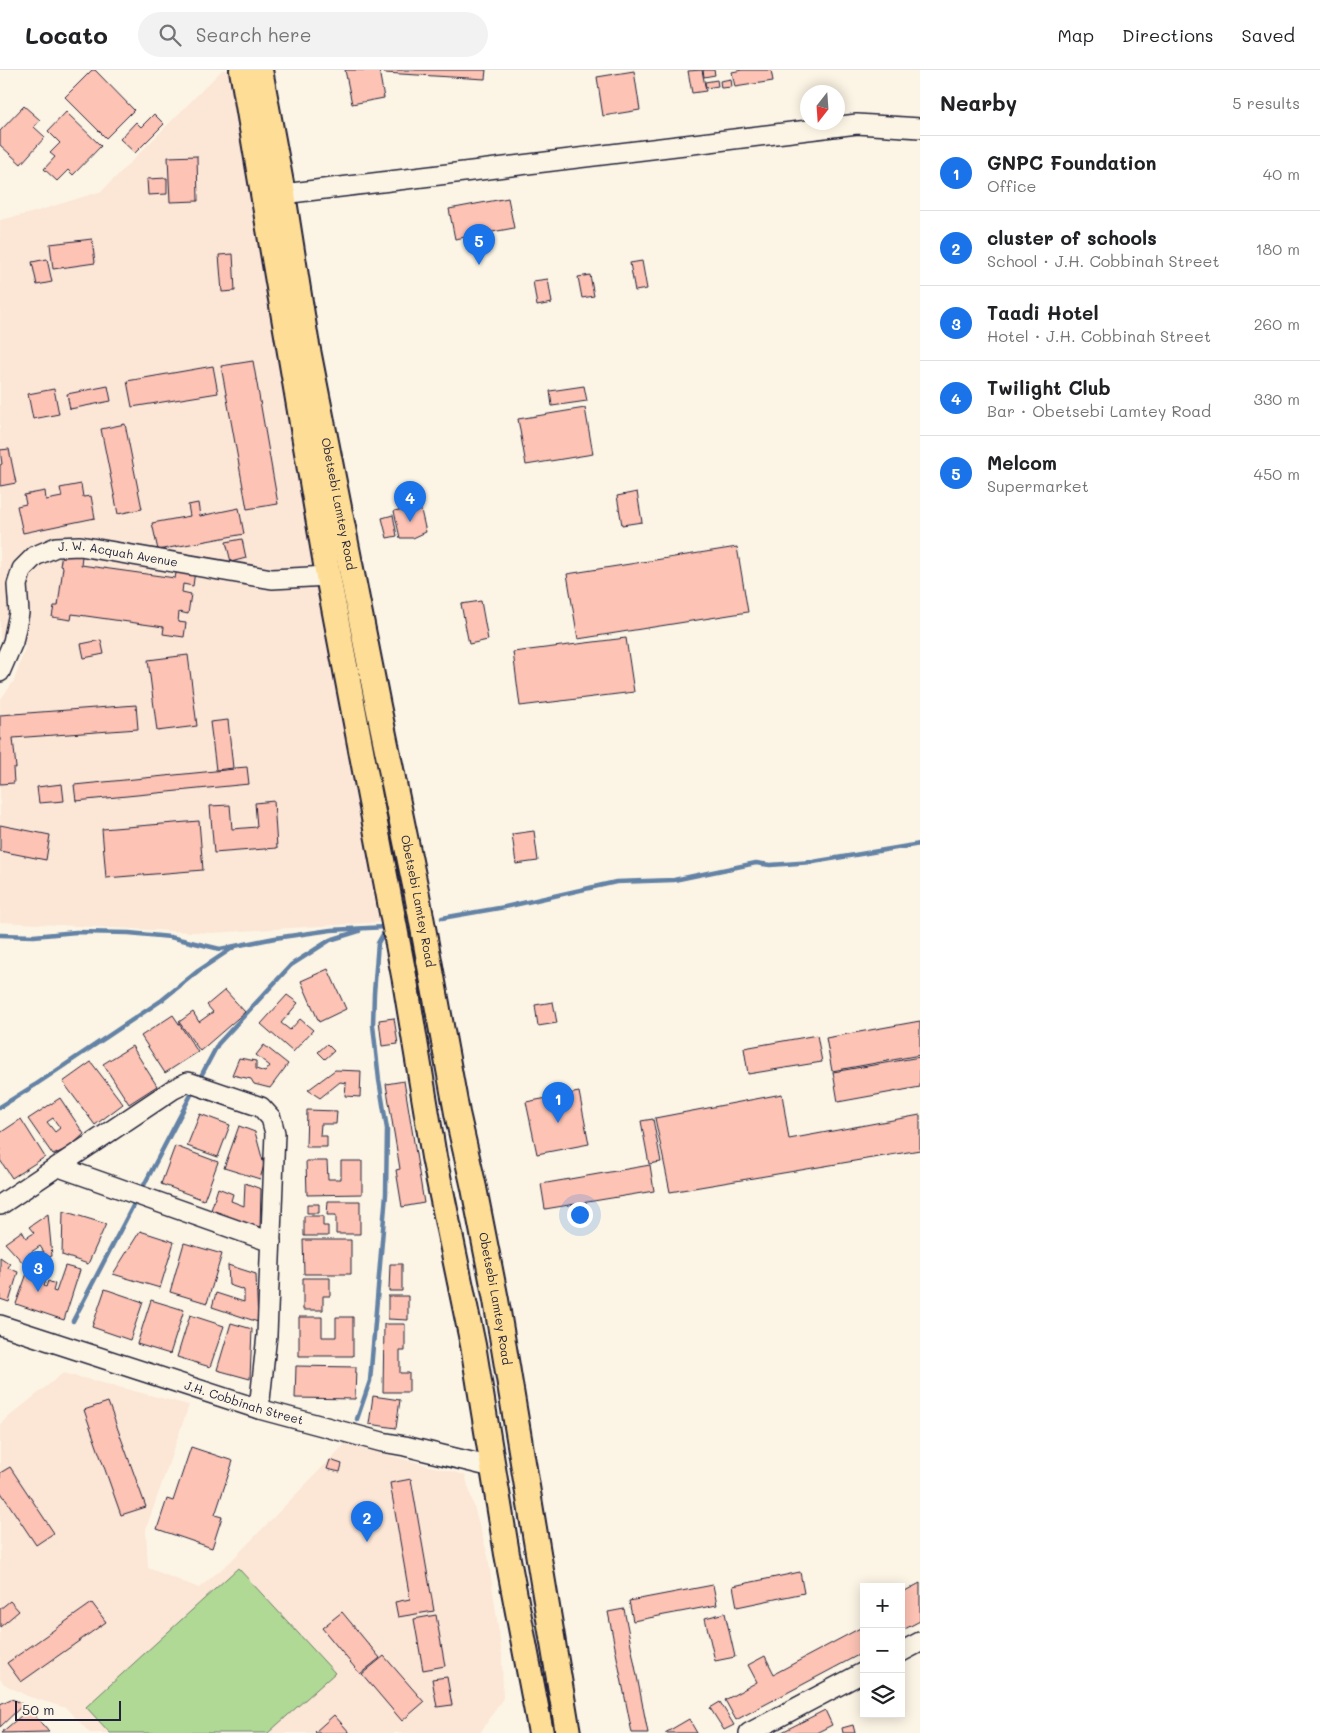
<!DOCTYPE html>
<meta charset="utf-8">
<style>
:root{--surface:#fff;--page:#f2f2f2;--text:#202124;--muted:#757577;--line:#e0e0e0;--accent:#1a73e8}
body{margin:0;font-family:Mali,sans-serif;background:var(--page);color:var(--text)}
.controls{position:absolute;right:15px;bottom:15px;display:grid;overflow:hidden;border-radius:0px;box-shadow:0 2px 12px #0003}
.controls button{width:45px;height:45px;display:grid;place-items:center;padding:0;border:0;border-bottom:1px solid var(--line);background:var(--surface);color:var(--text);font:25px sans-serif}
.compass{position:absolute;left:800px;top:15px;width:45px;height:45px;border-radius:50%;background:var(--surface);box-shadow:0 2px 12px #0003;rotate:197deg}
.scale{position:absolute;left:15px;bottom:12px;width:106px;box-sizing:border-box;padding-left:5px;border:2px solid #22223b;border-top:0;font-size:14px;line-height:18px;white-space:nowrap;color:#22223b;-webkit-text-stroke:4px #fcf5e5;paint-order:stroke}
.you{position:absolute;left:579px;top:1144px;width:18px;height:18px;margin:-12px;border:4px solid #fff;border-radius:50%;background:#1a73e8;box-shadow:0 0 0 8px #1a73e833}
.badge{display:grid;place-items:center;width:32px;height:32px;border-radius:50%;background:var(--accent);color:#fff;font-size:16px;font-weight:700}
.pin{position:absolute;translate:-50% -41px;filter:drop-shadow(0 1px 2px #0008)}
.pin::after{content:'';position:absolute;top:26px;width:18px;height:15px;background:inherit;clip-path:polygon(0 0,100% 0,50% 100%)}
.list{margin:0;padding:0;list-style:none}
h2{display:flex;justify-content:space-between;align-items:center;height:65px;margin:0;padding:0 20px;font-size:21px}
h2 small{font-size:16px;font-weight:400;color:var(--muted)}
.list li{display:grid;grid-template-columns:32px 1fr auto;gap:15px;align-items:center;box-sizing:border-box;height:75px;padding:0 20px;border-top:1px solid var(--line)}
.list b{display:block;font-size:19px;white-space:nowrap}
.list p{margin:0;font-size:16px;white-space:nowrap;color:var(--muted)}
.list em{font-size:16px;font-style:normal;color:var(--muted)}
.icon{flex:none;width:28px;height:28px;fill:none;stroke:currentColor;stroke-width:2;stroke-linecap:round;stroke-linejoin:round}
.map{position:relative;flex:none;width:920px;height:1663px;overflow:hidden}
header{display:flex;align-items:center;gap:30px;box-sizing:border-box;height:70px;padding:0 25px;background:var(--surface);border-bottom:1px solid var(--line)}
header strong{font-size:24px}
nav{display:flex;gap:28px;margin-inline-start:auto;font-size:18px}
.search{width:350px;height:45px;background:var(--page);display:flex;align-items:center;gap:12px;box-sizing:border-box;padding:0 18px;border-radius:28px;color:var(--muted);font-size:19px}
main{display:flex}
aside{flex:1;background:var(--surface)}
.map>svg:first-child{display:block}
</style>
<header>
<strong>Locato</strong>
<div class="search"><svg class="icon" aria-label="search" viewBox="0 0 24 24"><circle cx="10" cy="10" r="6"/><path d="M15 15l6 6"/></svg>Search here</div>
<nav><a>Map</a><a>Directions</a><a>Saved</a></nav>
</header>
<main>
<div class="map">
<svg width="920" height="1663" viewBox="0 0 920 1663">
<rect width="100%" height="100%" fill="#fcf5e5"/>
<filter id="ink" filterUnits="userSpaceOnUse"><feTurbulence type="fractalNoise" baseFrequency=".02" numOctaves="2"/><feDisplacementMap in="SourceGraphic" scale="10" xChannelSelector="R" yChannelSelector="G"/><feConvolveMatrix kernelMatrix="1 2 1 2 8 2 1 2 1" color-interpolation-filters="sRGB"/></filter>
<g filter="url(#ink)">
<path fill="#fce6d6" d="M222,0H229L382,852L212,863L0,852V630L14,611L26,575L0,568V150L31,143L102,121Z
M63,1303L189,1335L146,1459L148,1498L199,1518L230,1492L345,1374L465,1405L488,1486L502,1585L503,1628L480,1663H90L66,1638L27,1626L4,1614L0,1609V1354Z"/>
<path fill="#b0d996" stroke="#697e68" d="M238,1498L335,1603L268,1663H110L86,1637Z"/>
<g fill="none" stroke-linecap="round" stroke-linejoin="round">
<path stroke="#6382a5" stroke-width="4.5" d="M442,848L505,837L616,812L674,810L756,793L770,795L813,792L920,774
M0,865L34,866L76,862L129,863L170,867L220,879L275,868L331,860L386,857
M201,1006L218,974L291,895L330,870L359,861
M0,1037L35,1015L162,930L198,901L234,877
M143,1117L193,1021
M73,1251L136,1130
M357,1349L370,1311L386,1124L387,1059L379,1010L373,955L374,923L378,873L386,859"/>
</g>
<path fill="#fdc3b4" stroke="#22223b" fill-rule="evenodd" d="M92,0H95L134,40L106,68L65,27Z
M345,0H379L384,28L352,34Z
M384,0H486L485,9L384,3Z
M702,0L706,21L692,23L688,1Z
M703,0H714L715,5L704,7Z
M742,0H771L773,11L735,17L732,2Z
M634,1L640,40L603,46L597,7Z
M731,9L732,17L721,18L720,11Z
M717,10L718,16L706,18L705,12Z
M24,36L40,50L34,57L45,67L21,94L0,75V61Z
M66,42L101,76L73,105L68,100L57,111L44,99L55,87L50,83L60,73L48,61Z
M154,44L164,54L135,83L120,69L136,52L141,57Z
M197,86L198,131L170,132L168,87Z
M167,108V124L148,125L147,109Z
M508,128L514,158L455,169L449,139Z
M92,169L95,193L53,199L50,174Z
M233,184L235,221L222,222L219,185Z
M47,189L52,212L37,215L32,192Z
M642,191L647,219L635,221L630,193Z
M590,205L594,226L582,228L578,207Z
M548,209L552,233L537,236L533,211Z
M253,291L278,434L247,439L221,296Z
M213,296L218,323L132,337L127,311Z
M108,316L111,331L70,339L67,324Z
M584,316L587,331L552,336L550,321Z
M54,319L59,344L33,349L28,324Z
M585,338L593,384L526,395L518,349Z
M125,354L142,439L118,444L101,359Z
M9,379L16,413L0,416V395L2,394L0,380Z
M81,414L83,427L91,426L95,448L23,463L17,436L26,434L24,425L45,421L46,430L62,427L60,418Z
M637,422L642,452L622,455L617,426Z
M198,433L200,446L239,438L244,464L158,480L152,453L190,446L188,435Z
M420,436L426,462L413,468H400L394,441Z
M393,445L397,466L387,468L382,448Z
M242,469L246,488L231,492L226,472Z
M737,477L748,542L578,569L567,504Z
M62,484L82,486L81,495L175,508L177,499L195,501L193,516L183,514L182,522L191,524L188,544L179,542L178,552L186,553L184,567L163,564L164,557L72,544L71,550L52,547L54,536H58L63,497L60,496Z
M481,531L488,570L469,574L461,534Z
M626,568L634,622L520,636L513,582Z
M101,570L104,584L84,588L81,574Z
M188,585L197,656L157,661L148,590Z
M136,635L138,659L13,668L16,698H13L14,713L0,714V645Z
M228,650L233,698L216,700L210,652Z
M247,697L249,714L76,731L74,715L235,699V698Z
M62,714L64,731L39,733L37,717Z
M274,731L277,778L214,783L210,736L230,735L232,759L257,757L255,733Z
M199,751L203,800L106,808L102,759Z
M0,755L50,765L46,790L0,781Z
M534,761L538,791L516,794L512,764Z
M328,899L346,939L319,952L301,911Z
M225,920L245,942L200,981L179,952L193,942L199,952L213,942L207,935Z
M287,925L298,933L281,953L290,960L300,949L313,960L293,982L261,954Z
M553,932L557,953L538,956L535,935Z
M173,945L198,982L165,1003L141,966Z
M394,948L398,974L382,976L379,950Z
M920,951V985L832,1001L826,968Z
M817,965L822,992L748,1004L744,978Z
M327,974L334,981L325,989L318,982Z
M264,975L288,994L270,1018L254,1014L251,1009L232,1005L239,988L256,991V999L265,1002L270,996L256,985Z
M132,976L157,1016L129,1034L103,994Z
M920,987V1017L838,1032L833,1002Z
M91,992L123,1034L95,1055L63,1012Z
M335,1000L361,1001L360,1027L345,1026L346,1013L340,1012L320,1028L308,1020Z
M404,1011L424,1133L402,1137L396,1100L400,1099L386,1014Z
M579,1022L589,1074L537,1084L526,1032Z
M782,1024L789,1069L920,1045V1080L670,1122L655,1048Z
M60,1028L84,1064L70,1077L53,1085L28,1049ZM53,1048L60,1058L55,1062L47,1052Z
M307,1040L337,1041L336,1054H321L320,1066H327V1077H306Z
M200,1044L230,1055L218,1087L187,1076Z
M21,1049L45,1087L12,1108L0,1090V1063Z
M653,1049L661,1092L649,1094L641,1051Z
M239,1056L255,1062L264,1095L260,1109L224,1098Z
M175,1076L218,1092L204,1130L161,1114Z
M306,1091H327L328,1109H341V1091H362V1124L307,1125Z
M650,1095L654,1121L545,1139L541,1114Z
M245,1113L261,1119L260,1158L211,1140L218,1118L233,1124L231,1131L244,1136Z
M328,1131H360V1164H336V1145H327Z
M307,1134H319V1143H307Z
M63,1141L106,1154L88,1194L62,1185Z
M48,1144L52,1186L42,1190L41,1182H44L40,1176L27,1185L33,1191L26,1196L5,1173L22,1161L26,1168L34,1163L29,1157Z
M304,1146H323V1156H328V1166H304Z
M140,1161L174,1172L160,1218L113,1204Z
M303,1170H351V1204H304Z
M184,1173L222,1184L207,1233L170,1222Z
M0,1187L10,1194L8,1198L18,1202L9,1232L0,1229Z
M390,1194H402V1221H389Z
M30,1195L49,1201L44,1216L46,1217L48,1211L55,1214L53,1221L56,1222L65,1196L80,1200L64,1250L16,1234Z
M228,1195L256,1204L258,1252L212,1237L216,1223L244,1232V1220L229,1215Z
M303,1208H330V1226H323V1240H303Z
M105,1219L143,1232L130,1270L92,1257Z
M388,1226H408V1250L388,1249Z
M151,1230L184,1240L170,1284L137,1274Z
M190,1245L224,1256L210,1297L177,1287Z
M299,1247H322V1267H336V1247H353V1286H299Z
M231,1253L252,1259L250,1309L217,1300Z
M384,1254H405V1281H400V1303H409V1322H383Z
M296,1296L356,1297L355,1329L295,1328Z
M373,1326L400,1330L396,1358L369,1354Z
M108,1332L146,1437L121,1445L84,1340Z
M191,1377L233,1391L215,1445L222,1447L212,1478L157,1459L167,1429L173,1431Z
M330,1390L342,1394L340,1402L327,1399Z
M10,1397L54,1463L36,1475L0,1421V1403Z
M411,1409L434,1541L398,1547L395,1532L410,1529L390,1413Z
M800,1502L804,1523L737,1537L733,1516Z
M920,1513V1551L901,1561V1523Z
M713,1515L717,1535L633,1551L629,1531Z
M10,1531L19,1541L0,1557V1539Z
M92,1533L106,1552L21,1612L7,1593Z
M624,1539L648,1663H632L608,1542Z
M342,1542L380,1588L360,1604L322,1558Z
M725,1543L735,1587L715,1591L705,1548Z
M436,1545L445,1596L423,1600L414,1549Z
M864,1556V1582L736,1650L725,1630L757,1612L748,1595L765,1586L774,1604Z
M384,1586L424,1632L402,1651L362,1604Z
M447,1607L452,1635L437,1637L432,1609Z
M11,1629L17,1631L23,1635L0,1657V1634Z
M720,1632L734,1655L724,1660L710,1638Z
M29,1639L49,1662L1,1663Z
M825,1640L832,1655L816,1663H780Z
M334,1645L350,1663H316L315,1662Z
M689,1649L697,1663H665Z
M853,1655L855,1663H843L842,1658Z"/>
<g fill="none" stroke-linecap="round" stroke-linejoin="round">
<defs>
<g id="minor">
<path d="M283,124L857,54L920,58"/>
<path id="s1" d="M0,602L13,572L19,543L17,515L22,499L35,486L56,477L80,476L272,509L328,506"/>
<path d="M59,1097L271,1172"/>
<path d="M0,1135L172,1020L188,1012L261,1037L271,1048L275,1063L267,1265L259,1339"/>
<path id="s2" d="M0,1255L259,1339L382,1372L405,1376L492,1397"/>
<path d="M901,1582L920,1572"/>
<path d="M749,1663L864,1602"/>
</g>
<g id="major">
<path d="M242,0L328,506L405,911L434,1087L473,1275L507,1484L541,1663"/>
<path id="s3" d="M260,0L283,124L306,270L378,636L417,825L457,1043L474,1118L496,1230L568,1663"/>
</g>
</defs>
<use href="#minor" stroke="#22223b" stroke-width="22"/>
<use href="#major" stroke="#22223b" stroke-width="28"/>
<use href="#minor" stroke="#fcf5e5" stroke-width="19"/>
<use href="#major" stroke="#fedd96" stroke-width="24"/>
</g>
</g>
<g text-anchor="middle" stroke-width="4" stroke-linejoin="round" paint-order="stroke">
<g font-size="12" fill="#22223b" stroke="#fcf5e5">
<text dy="4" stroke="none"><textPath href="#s3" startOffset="441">Obetsebi Lamtey Road</textPath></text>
<text dy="4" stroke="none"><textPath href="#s1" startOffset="211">J. W. Acquah Avenue</textPath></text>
<text dy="4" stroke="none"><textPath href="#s3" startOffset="846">Obetsebi Lamtey Road</textPath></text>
<text dy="4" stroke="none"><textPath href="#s3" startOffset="1251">Obetsebi Lamtey Road</textPath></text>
<text dy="4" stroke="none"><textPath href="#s2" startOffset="256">J.H. Cobbinah Street</textPath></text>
</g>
</g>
</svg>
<div class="controls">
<button>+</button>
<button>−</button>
<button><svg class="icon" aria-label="layers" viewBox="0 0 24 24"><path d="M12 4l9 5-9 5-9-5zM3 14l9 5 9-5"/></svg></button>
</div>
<svg class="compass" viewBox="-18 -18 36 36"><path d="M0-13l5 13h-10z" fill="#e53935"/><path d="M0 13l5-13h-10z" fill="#757577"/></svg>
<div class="scale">50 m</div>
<div class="you"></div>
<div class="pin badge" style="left:558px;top:1053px">1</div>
<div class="pin badge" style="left:367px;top:1472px">2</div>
<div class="pin badge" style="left:38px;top:1222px">3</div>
<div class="pin badge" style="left:410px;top:452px">4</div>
<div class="pin badge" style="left:479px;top:195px">5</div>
</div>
<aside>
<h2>Nearby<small>5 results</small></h2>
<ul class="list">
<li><span class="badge">1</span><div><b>GNPC Foundation</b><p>Office</p></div><em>40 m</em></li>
<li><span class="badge">2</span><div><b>cluster of schools</b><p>School · J.H. Cobbinah Street</p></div><em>180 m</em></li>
<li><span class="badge">3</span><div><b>Taadi Hotel</b><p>Hotel · J.H. Cobbinah Street</p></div><em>260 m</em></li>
<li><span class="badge">4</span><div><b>Twilight Club</b><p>Bar · Obetsebi Lamtey Road</p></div><em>330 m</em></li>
<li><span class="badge">5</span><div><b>Melcom</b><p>Supermarket</p></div><em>450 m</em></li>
</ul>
</aside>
</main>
